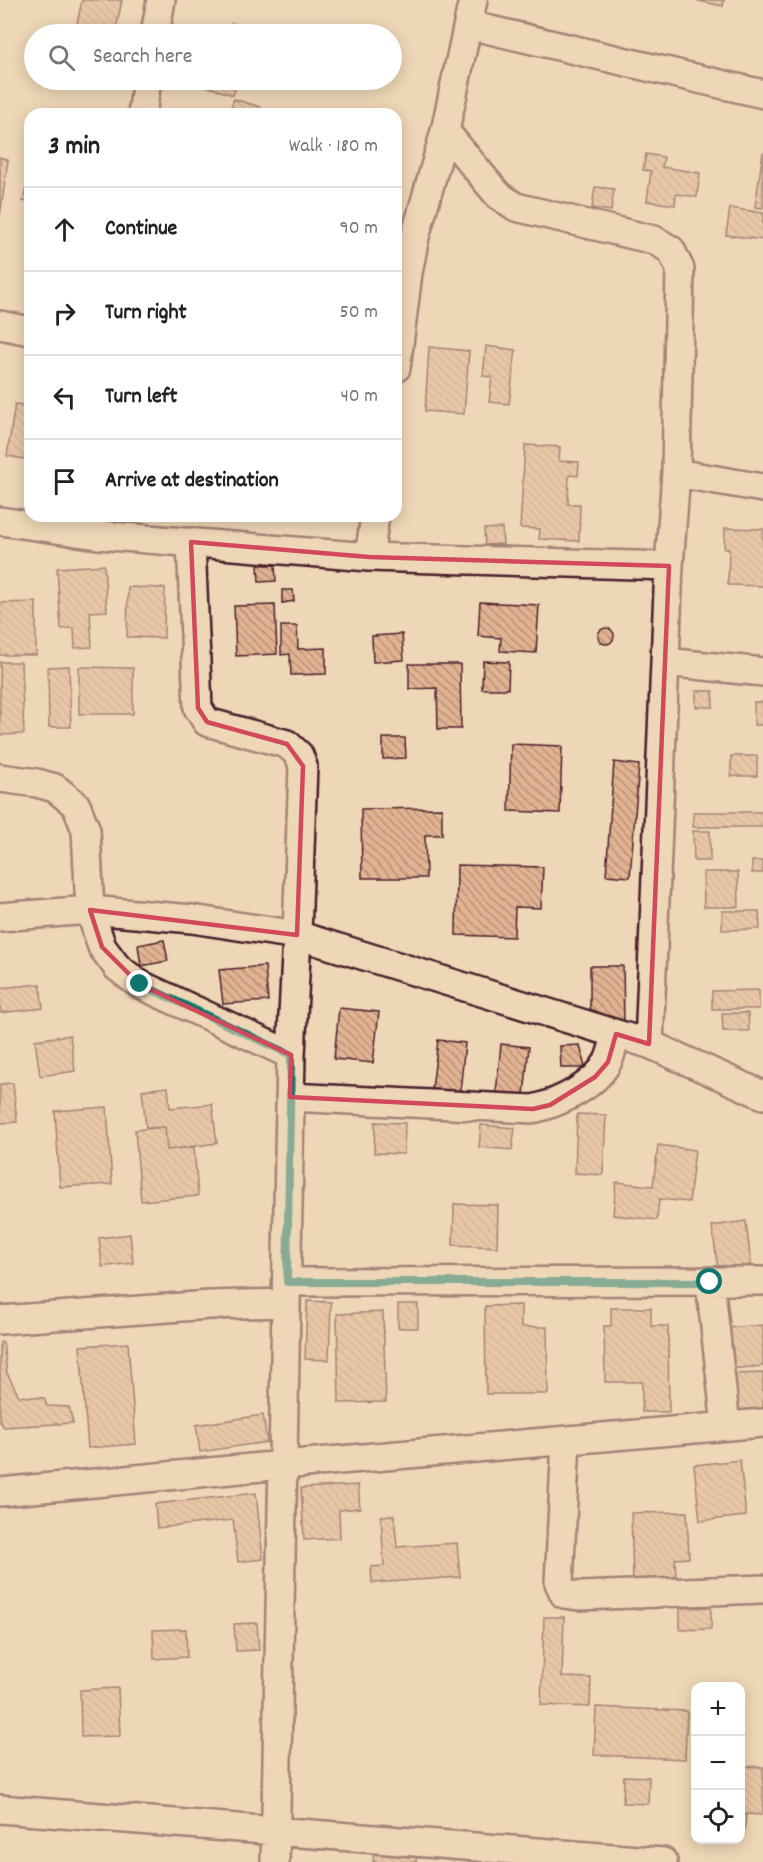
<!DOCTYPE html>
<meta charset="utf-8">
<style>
:root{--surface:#fff;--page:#f6f6f6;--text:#222;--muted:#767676;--line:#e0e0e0}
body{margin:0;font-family:Dekko,sans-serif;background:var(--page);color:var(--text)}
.controls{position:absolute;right:18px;bottom:18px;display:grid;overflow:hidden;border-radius:12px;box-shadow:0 3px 15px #0003}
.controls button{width:54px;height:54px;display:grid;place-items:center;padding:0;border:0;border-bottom:2px solid var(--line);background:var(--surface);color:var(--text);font:30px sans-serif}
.stop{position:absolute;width:18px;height:18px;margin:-14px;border:4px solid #0f766e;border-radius:50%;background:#fff}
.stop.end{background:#0f766e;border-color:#fff;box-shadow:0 2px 6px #0008}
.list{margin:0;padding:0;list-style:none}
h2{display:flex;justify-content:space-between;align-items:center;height:78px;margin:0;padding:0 24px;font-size:26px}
h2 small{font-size:20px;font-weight:400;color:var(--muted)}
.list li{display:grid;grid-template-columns:39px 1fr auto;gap:18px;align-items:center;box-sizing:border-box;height:84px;padding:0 24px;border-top:2px solid var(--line)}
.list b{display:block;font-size:22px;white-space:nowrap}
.list em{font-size:20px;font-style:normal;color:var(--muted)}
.icon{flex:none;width:33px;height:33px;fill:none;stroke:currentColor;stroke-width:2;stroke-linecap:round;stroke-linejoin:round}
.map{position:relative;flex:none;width:763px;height:1862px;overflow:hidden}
.search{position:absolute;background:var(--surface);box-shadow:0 3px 15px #0003;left:24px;top:24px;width:378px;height:66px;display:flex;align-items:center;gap:15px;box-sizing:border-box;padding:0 21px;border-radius:33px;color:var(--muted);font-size:22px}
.panel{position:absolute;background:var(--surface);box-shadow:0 3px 15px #0003;left:24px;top:108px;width:378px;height:414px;border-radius:18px}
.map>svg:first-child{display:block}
</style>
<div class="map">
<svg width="763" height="1862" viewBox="0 0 763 1862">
<defs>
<pattern id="building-back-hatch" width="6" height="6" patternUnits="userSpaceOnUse" patternTransform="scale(1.5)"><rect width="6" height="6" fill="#e1b392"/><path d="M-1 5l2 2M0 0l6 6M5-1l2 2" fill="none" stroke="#b89177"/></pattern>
</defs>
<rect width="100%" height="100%" fill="#eed7b7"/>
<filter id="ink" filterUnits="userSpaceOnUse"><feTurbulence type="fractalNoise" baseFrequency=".0167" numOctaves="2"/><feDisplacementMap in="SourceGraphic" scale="12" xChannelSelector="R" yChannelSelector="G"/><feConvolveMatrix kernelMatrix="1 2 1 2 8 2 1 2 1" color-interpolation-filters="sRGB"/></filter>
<g filter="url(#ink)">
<path fill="url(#building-back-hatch)" stroke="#4a1f2b" stroke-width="1.5" d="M82,0H122L115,34H75Z
M695,0H724L723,6Z
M232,23L254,31L253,34H228Z
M188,80H238L233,95Z
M234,99L260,107L258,114H228Z
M763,152V208L755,207Z
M646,154L664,157L662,167L700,173L697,197L676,194L675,205L647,201L651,171L643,170Z
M0,157L8,160L0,216Z
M30,171V202L23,201Z
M595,187L614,189L611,211L592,208Z
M730,208L763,213V240L726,235Z
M486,346L516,350L509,404L489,402L492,377L483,376Z
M429,347L469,351L464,414L425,411Z
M30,365V395H25Z
M15,404L30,406V460L7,456Z
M525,445L560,447L559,461L579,462L578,476L569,475L568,504H580L579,541L539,539L540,529L520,528Z
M502,528L503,544L485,545L484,529Z
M725,528L763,529V586L728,585L729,549H724Z
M104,565L107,611L90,612L92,647L75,648L74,628L61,629L57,568Z
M258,565H275L276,581L259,582Z
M128,587L165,588L164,638L127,637Z
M282,590H293L294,601L282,603Z
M36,602V655H0V603Z
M480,602L539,605L536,653L500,651L501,638L478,636Z
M275,605L277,654L236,656L234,606Z
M281,626H297L298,649L326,648V674L291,675L290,654L281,655Z
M598 636a8 8 0 1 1 16 0a8 8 0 1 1-16 0Z
M402,634L404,660L373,662L372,636Z
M483,661L509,662L508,689H482Z
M0,662H21L24,734L0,735Z
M409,664H460L461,729H438L437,688L409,689Z
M69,666L71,727H49L48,667Z
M79,667L133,668V714H79Z
M696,691H713V707H696Z
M754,702H763V725H754Z
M383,738H405L406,758L383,759Z
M511,744L562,746L560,813L509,811Z
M731,756H757V776H731Z
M614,762L639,765L630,877L606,875Z
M442,808V835H425L426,878H362L361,809Z
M693,812H763V827H693Z
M693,831H710V861H694Z
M752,861H763V873H752Z
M457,865L543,867L541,908L515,907L514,937L456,935Z
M703,872H738L739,907H704Z
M722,911H759L760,929L722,930Z
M164,940L168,961L141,966L138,945Z
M265,966L268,1001L223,1004L219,970Z
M590,966H623L624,1023L590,1009Z
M40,984L43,1008L0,1013V988Z
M759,990V1009H712V991Z
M339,1008L379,1012L373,1063L334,1059Z
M722,1013H748L749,1031H723Z
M70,1035L75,1071L40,1076L35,1040Z
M438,1040L465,1043L460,1092L432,1089Z
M501,1044L529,1047L524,1095L496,1093Z
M580,1045L585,1068H561L560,1046Z
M13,1083L17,1122L0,1123V1084Z
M168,1087L170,1108L212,1104L217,1143L167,1150L165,1127L146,1128L142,1090Z
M107,1107L112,1184L60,1187L55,1111Z
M577,1114L606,1115L603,1175L575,1173Z
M375,1122L405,1123L404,1154L374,1153Z
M481,1125L515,1128L512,1150L479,1147Z
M165,1127L167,1150L194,1147L198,1196L141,1201L135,1130Z
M658,1145L695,1150L689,1202L659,1199L657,1220L613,1215L616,1182L653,1186Z
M454,1204L498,1205L497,1247L453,1245Z
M746,1221L751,1265L718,1269L712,1226Z
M130,1234L133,1263L102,1267L99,1238Z
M307,1301L331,1302L329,1360L305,1359Z
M398,1304H418V1328H398Z
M521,1305V1327H547L548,1394H486L485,1306Z
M611,1308H651V1326H668L669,1412H642V1382H605L604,1326H611Z
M383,1312L386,1402L339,1403L337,1314Z
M763,1325V1366L729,1369L726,1328Z
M0,1342H3L7,1373L19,1396L44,1398L47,1406L69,1407L73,1423L4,1427L0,1422Z
M128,1343L136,1444L88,1448L80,1346Z
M763,1373V1409L733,1410L731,1374Z
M263,1415L267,1442L200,1452L196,1425Z
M740,1460L746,1516L700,1521L694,1465Z
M358,1485L360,1508L339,1510L340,1538L304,1540L301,1488Z
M256,1493L263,1559L238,1562L233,1520L157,1528L155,1504Z
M687,1512L689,1558L675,1559L676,1577L633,1579L631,1513Z
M394,1515L397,1547L457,1543L460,1577L372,1583L371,1567L384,1566L381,1516Z
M711,1607V1629L680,1630V1608Z
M544,1617H564L562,1677L591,1678L590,1707L541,1705Z
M257,1623L259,1650L236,1651L234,1624Z
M186,1629L187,1657L154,1659L153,1630Z
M118,1688L120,1736L81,1737L80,1690Z
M596,1707L687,1711L685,1759L594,1755Z
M740,1766L763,1767V1815L746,1814L744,1838L740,1837Z
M624,1776L649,1777L648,1804L623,1803Z
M374,1851L417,1854L416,1862H373Z"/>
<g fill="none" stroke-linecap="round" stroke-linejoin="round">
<defs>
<path id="minor" d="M469,25L763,94
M155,34L161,0
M142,114L147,80
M445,131L498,195L516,207L654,240L671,250L680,269L676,473L669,566L649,1044
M0,325L30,331
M396,368L408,273L415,237L445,131L473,0
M676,473L763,488
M0,521L98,535L369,557L669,566
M191,542L198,708L207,722L287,744L299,755L303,766L297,935L291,1055L275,1862
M369,557L375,516
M665,662L763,672
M0,778L37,783L55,788L76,805L86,830L90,910L102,947L117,967L139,984L291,1055
M0,917L90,910L192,919L297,935L649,1044L763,1095
M290,1097L533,1109C559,1103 595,1086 608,1061C612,1053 614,1042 616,1034
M287,1282L763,1281
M710,1282L726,1426
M0,1320L210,1305L286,1303
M566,1440L559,1583L564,1594L580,1596L763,1589
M0,1492L283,1465L763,1423
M0,1809L663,1862"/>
</defs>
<use href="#minor" stroke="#4a1f2b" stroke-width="32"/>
<use href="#minor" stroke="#eed7b7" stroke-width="27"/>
</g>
</g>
<g fill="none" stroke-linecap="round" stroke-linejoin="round" filter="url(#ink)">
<path stroke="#0f766e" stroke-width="8" d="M140,984L291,1055L287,1282H710"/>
</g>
<path d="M0 0H763V1862H0ZM191,542L369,557L669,566L649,1044L616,1034L608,1062L595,1077L550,1105L533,1109L290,1097L291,1055L139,984L102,947L90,910L297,935L303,766L287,744L207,722L198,708Z" fill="#eed7b7" fill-opacity=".55" fill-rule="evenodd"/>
<path fill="none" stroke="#d1495b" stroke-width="4.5" stroke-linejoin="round" d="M191,542L369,557L669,566L649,1044L616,1034L608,1062L595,1077L550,1105L533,1109L290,1097L291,1055L139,984L102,947L90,910L297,935L303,766L287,744L207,722L198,708Z"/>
</svg>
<div class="controls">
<button>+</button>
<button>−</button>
<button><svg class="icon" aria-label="locate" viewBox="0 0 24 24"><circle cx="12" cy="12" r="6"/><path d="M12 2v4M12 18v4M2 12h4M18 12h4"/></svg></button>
</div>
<div class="stop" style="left:710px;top:1282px"></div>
<div class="stop end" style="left:140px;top:984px"></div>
<div class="search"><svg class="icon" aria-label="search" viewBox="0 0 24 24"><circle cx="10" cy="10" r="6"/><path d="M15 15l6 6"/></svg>Search here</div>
<section class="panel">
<h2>3 min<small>Walk · 180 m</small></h2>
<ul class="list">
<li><svg class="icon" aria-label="ahead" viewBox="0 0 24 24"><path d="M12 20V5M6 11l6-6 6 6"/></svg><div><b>Continue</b></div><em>90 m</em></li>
<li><svg class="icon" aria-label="right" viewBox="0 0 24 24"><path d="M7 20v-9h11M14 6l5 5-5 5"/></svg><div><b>Turn right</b></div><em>50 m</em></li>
<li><svg class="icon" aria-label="left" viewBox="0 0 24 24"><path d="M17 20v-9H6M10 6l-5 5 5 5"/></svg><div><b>Turn left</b></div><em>40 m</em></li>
<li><svg class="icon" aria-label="arrive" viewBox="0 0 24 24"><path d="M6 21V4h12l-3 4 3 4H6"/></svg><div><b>Arrive at destination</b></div></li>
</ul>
</section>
</div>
